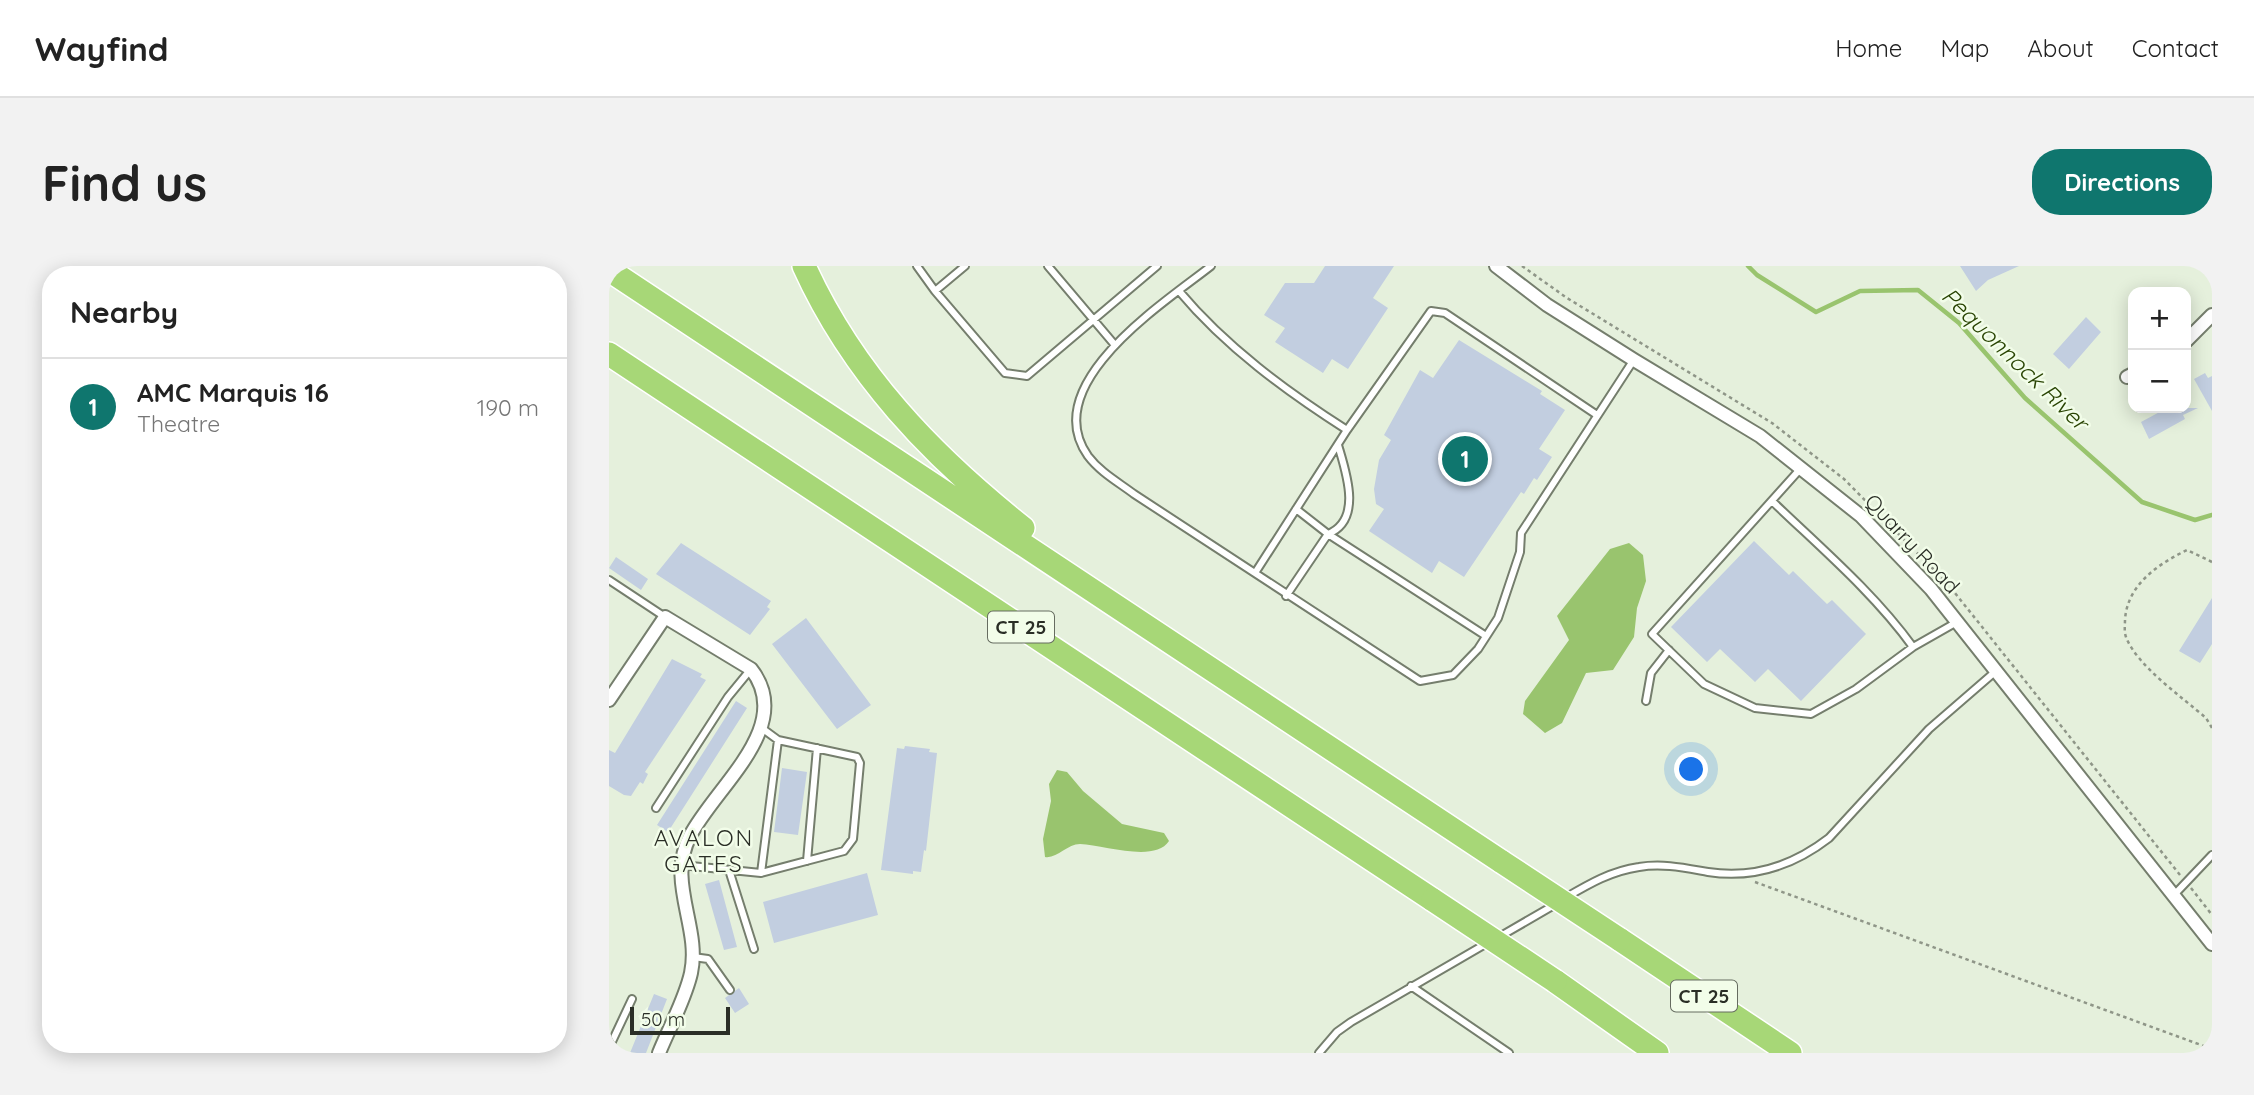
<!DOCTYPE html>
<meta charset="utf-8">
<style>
:root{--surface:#fff;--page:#f2f2f2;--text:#222;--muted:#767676;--line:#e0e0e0;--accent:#0f766e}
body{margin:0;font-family:Quicksand,sans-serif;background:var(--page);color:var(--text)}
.controls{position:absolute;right:21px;top:21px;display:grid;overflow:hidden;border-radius:14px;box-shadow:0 4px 18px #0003}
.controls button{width:63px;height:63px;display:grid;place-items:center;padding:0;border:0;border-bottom:2px solid var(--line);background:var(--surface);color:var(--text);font:35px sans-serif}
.scale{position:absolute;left:21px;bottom:18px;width:100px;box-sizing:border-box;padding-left:7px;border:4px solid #2a2e26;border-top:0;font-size:19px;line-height:24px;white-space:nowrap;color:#2a2e26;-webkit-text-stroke:5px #f2fde9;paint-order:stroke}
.you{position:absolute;left:1083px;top:504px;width:24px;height:24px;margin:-18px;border:5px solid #fff;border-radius:50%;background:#1a73e8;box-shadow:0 0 0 10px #1a73e833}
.badge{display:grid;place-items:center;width:46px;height:46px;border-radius:50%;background:var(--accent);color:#fff;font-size:23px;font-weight:700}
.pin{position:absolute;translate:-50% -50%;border:4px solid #fff;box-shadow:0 2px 7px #0006}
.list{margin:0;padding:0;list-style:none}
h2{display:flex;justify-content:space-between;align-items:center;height:91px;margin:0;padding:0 28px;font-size:30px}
h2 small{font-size:23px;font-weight:400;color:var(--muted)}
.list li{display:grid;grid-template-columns:46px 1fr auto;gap:21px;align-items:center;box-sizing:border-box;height:98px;padding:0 28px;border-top:2px solid var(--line)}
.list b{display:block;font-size:26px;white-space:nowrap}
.list p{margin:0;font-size:23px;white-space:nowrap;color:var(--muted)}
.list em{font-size:23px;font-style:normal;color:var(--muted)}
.map{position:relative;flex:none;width:1603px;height:787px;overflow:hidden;border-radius:28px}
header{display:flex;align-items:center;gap:42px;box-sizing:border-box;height:98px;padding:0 35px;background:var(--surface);border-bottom:2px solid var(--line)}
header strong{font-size:33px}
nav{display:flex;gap:38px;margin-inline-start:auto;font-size:24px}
.intro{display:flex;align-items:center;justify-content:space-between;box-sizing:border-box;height:168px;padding:0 42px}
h1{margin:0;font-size:49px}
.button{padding:18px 32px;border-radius:28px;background:var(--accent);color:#fff;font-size:24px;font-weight:700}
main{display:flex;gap:42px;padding:0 42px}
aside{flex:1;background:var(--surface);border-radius:28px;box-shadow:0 4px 18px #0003}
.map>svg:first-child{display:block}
</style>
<header>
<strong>Wayfind</strong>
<nav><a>Home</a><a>Map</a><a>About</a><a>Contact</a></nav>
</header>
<div class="intro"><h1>Find us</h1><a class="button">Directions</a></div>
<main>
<aside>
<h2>Nearby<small></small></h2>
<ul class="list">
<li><span class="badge">1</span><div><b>AMC Marquis 16</b><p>Theatre</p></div><em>190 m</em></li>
</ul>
</aside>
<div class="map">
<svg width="1603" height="787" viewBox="0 0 1603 787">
<rect width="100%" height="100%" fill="#e5f0dc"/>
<path fill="#99c46e" d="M1020,277L1034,289L1037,315L1028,342L1025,371L1004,404L977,407L953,457L936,467L914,448L916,435L960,374L948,350L1001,283Z
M448,504L458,506L474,525L513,558L555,567L560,575C546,597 495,579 471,578C458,578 448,593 436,591L434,573L442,535L440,518Z"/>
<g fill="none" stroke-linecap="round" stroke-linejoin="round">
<path stroke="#99c46e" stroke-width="4.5" d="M1139,0L1148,9L1207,46L1251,25L1309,24L1350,57L1416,132L1533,236L1586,254L1603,249"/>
</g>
<path fill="#c2cee0" d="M716,0H785L764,32L779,42L739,103L723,93L714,107L666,76L676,62L655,49L676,17H705Z
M1351,0H1410L1379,14L1367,25Z
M1477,51L1492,66L1460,103L1444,88Z
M850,74L933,125L931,128L956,144L930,183L943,191L928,214L925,212L915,228L912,226L855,311L830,295L823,307L760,265L775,243L767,238L765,223L770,194L782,174L775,169L811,104L824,112Z
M1596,107L1599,112L1603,110V145L1585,113Z
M1558,142H1589L1574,149L1576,153L1540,173L1532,156Z
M1145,275L1180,309L1184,305L1218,338L1223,334L1257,368L1192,435L1159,403L1146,416L1111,383L1098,396L1062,361Z
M72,277L162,335L158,341L161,343L141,369L47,308Z
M7,291L39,313L32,324L0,302Z
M1603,332V378L1591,397L1570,385Z
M197,352L262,439L228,463L163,378Z
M63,393L93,408L91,411L97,414L36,506L39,508L34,518L31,516L22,530L15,529L0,520V484L6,487Z
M127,435L138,442L59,566L48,559Z
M296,480L321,483L320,486L328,487L317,585L315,584L312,606L304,605V608L272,604L288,482L295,483Z
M173,502L198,506L189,569L165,566Z
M258,607L269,649L165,677L154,636Z
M110,614L128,681L115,684L96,618Z
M130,722L140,738L126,747L116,732Z
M45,728L58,733L37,787H21Z"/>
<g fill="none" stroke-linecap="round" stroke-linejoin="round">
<defs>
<path id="lane" d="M308,0L326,25L356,0
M439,0L505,78
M602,0C555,37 428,118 479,190C491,206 509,216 525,228L811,415L844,409L869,383L889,352L911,286L912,267L1024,95
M326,25L396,107L418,110L548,0
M570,25C617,81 677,125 738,164
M1193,201L1043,368L1095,418L1146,442L1202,448L1247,423L1304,381L1348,356
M1164,236C1212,282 1265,327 1304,381
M687,243L719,268L877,370
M646,307L738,164L822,45L836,47L988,149
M0,314L56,351
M677,330L719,268C754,254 737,206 729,179
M1037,435L1042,407L1060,384
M47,542L119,431L142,403
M198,595L208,482
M72,599L152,607L235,585L244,573L251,497L248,491L169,474L154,463
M120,604L145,683
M152,607L169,474
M1565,629L1603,589
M956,632C980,618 1002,605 1030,601C1054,597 1076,602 1099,606C1144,613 1185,599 1220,572L1320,463L1387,405
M890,671L947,638
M84,691L99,693L121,724
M802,720L900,787
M0,782L23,733
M710,787L728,766L742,756L880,676"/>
<path id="street" d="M887,0L938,39L1025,94L1151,170L1252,250L1322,323L1603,678
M1577,75L1603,49
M1518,111L1524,108
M0,434L56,351L142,403C187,460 107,520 81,570C57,616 92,661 82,707C76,734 60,762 50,787"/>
<path id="highway" d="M195,0C244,108 322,189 414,262
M0,4L893,596
M0,88L824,634
M1010,673L1181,787
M946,715L1048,787"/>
</defs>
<use href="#lane" stroke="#757e6d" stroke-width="10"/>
<use href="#street" stroke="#757e6d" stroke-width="16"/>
<use href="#highway" stroke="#fff" stroke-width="26"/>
<path stroke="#8f9688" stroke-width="2.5" stroke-dasharray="3.5 3.5" stroke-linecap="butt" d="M913,0L958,32L1163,157L1235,213L1338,317L1571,609
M1603,296L1578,284C1549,298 1518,319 1516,354C1516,359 1515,366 1517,371C1528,400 1573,431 1597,452L1603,462
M1146,616L1603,783
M1582,622L1603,649"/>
<use href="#lane" stroke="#fff" stroke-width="6"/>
<use href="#street" stroke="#fff" stroke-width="12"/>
<use href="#highway" stroke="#a7d777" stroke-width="23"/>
<defs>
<path id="highway-bridge" d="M893,596L1010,673
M824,634L946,715"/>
</defs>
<use href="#highway-bridge" stroke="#fff" stroke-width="26" stroke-linecap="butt"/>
<use href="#highway-bridge" stroke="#a7d777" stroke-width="23"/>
</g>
<g text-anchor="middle" stroke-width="5" stroke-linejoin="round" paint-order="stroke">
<g fill="#f2fde9" stroke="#666c60" stroke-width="2">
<rect x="379" y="345.5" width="66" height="31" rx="5"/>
<rect x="1062" y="714.5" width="66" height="31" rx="5"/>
</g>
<g font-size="19" font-weight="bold" fill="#2a2e26">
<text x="412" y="368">CT 25</text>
<text x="1095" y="737">CT 25</text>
</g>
<g font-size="21" fill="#2a2e26" stroke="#f2fde9">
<text transform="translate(1303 278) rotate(47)" y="7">Quarry Road</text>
</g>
<g font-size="23" font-style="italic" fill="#294403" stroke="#f2fde9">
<text transform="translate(1406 93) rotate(44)" y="8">Pequonnock River</text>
</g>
<g font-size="23" letter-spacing="2" fill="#2a2e26" stroke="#f2fde9">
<text x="95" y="580">AVALON<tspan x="95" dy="26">GATES</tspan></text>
</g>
</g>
</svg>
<div class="controls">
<button>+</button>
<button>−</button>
</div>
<div class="scale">50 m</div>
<div class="you"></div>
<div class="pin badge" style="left:856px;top:193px">1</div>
</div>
</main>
